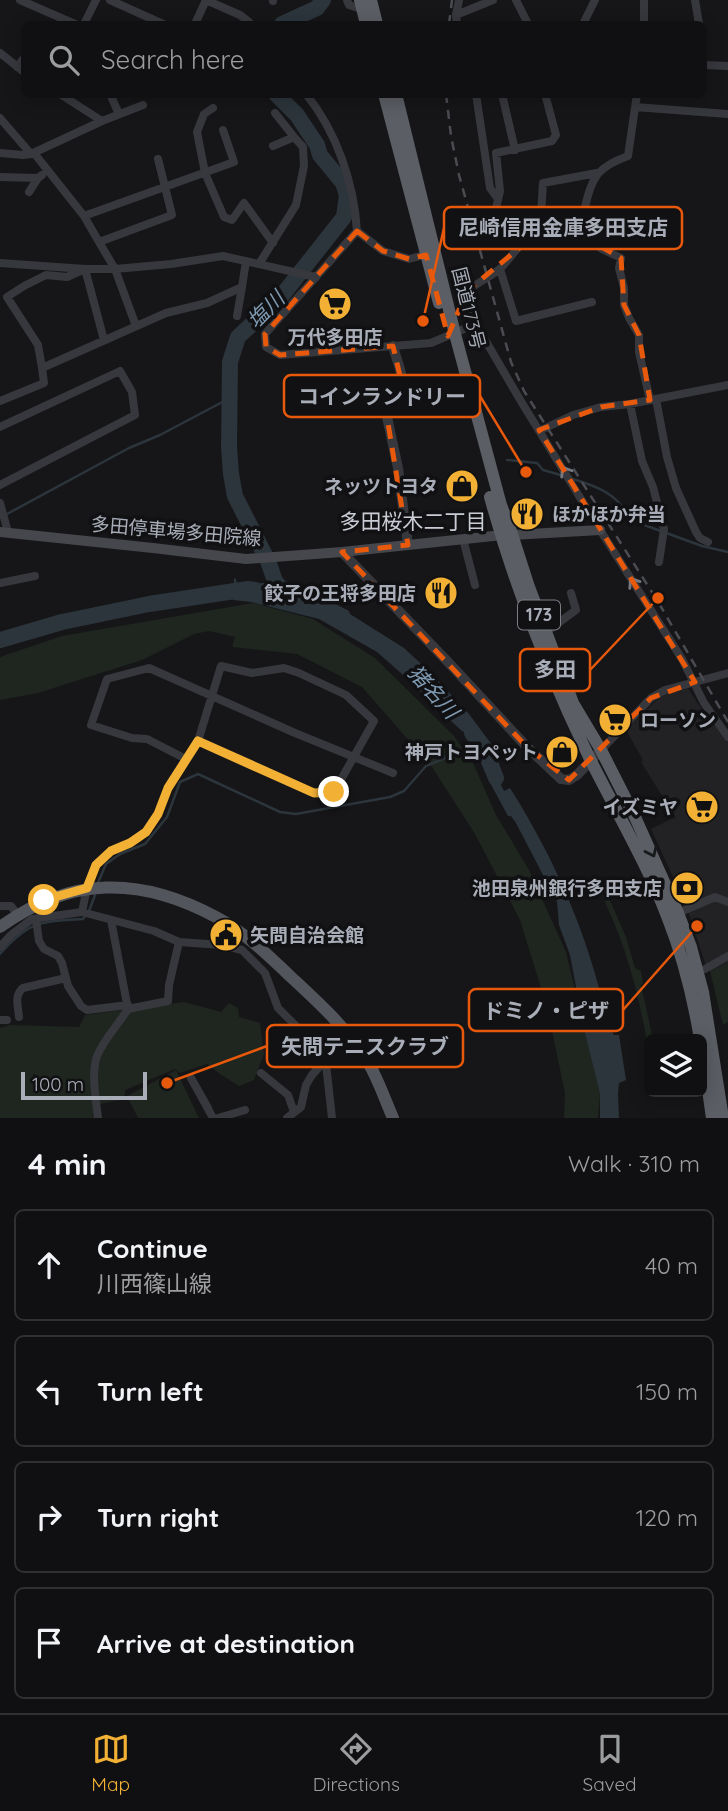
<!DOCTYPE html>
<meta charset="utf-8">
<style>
:root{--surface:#101012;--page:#19191b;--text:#f1f3f6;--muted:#9c9d9f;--line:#303032;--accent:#f2b134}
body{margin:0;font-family:Quicksand,"Noto Sans JP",sans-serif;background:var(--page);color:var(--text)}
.controls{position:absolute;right:21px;bottom:21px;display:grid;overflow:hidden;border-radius:10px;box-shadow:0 4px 18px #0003}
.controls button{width:63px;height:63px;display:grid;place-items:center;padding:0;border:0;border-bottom:2px solid var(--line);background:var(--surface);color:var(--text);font:35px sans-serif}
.scale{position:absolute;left:21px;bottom:18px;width:126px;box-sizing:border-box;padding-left:7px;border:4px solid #a8adb8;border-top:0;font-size:19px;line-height:24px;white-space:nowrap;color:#a8adb8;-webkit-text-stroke:5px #111113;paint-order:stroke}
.stop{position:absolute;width:21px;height:21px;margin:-16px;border:5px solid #f2b134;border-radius:50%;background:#fff}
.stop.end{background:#f2b134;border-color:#fff;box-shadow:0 2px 7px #0008}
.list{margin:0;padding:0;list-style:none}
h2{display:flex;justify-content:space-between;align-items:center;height:91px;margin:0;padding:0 28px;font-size:30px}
h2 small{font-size:23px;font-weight:400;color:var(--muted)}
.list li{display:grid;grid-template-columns:46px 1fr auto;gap:21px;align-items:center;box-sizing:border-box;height:112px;margin:0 14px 14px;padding:0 14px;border:2px solid var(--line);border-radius:10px}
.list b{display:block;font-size:26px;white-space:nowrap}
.list p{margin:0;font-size:23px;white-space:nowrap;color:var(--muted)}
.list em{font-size:23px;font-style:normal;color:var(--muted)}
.icon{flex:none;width:38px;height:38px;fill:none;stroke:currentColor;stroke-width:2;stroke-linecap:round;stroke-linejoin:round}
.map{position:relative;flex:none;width:728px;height:1118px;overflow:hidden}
.search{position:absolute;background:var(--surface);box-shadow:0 4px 18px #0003;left:21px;right:21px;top:21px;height:77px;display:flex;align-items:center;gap:18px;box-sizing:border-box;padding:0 24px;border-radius:10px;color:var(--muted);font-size:26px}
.sheet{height:595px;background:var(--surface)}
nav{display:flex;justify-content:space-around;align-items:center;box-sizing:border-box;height:98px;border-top:2px solid var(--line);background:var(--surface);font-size:19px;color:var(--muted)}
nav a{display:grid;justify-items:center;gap:4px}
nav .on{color:var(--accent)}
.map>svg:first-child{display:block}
</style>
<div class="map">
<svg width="728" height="1118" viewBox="0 0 728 1118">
<rect width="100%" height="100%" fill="#161618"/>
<path fill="#222225" d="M688,688L698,704L712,719L728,742V963L708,972L686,905L651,829L671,819L676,818L641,762L643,760L626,730L658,699L673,690Z"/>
<path fill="#1e261f" d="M253,603L313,619L375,658L454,736L474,765L495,813L529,870L566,952L600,1094L598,1118H564L565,1093L547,1007L520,920L475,834L432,767L362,687L297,654L232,647L235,637L209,631L194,634L142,660L38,693L0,700V657L62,636Z
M601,887L605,889L626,937L635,968L641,971L643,983L641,985L653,1039H649V1054C640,997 625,940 598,888Z
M728,963V1022L723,1025L710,971Z
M184,1002L221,1012L229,1003L238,1008L239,1017L260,1023L264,1054L254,1080L239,1086L220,1074L207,1064L180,1073L176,1070L199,1118H138L127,1096L176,1070L175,1069L125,1090L124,1099L100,1104L97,1118H0V1028L11,1025L79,1027L85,1015Z"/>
<path fill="#2c353c" d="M234,578L236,579L237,584L249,582L250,584L287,581C289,591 295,595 304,600V604H309L312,602L318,603L320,600L323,601L326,599L349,611L350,614L404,648L429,671L469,714L495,749L502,774L497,777L504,791L510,788C556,861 590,939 608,1025L614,1035H619L626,1080L619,1083L618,1093L619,1118H600V1094L584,1029L570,955L559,925L557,902L516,823L511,816H508L488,779L489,754L469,734L462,731L440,711L410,681L377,652L319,619L251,602L233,600Z"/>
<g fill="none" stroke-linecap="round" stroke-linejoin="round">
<path stroke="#2c353c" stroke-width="2.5" d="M507,460L537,463L543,470L564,476
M573,479C591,485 608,490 620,504C626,510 629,517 636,522L702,546L728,552
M7,514L129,448L160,435L230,398
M97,885L106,864L120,854L145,844L167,817L180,782L198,774L280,812L296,814L390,797L404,791L426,766L462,751L484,749
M89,911L95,895
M0,954C30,920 40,922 83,919L85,916"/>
<path stroke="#2c353c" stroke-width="16" d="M282,24L317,8L323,0
M276,94L297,115L317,145L320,155L343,183L347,195L344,217L280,298L238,337L230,362L229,447L231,474L235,496L268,561L275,581L286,595
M0,640L62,622L149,604L248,589L255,590
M472,733L484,749L496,778"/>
<path stroke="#37383d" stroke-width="8" d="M20,0L75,24
M110,0L163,24
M273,0V1
M347,0L349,5L364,10
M516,0L528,24
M695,0L699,24
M456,15L493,0
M84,24L96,0
M195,24L206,0L240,15L249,22
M457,24L456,15L459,0
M583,24L595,0
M644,24V0
M0,53L24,72
M704,65L728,66
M17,67L24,58
M110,94L119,114
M306,94C337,132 354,184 357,231
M476,94L490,188L498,199
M502,94L515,150
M637,94L628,156C598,167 592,176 585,207C583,219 584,223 575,232C563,231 548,229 537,233C522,238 512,257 501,268C490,278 469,285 463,299L467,309L522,403L600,530L682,659L704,703L728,737
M635,107L728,114
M213,108L204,114L197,132L205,173L224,217L232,220L244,203L273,243
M275,113L294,137
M0,118L31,154L102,121L60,94
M102,121L143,105
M0,153L23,155L31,154
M34,153L84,216L234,162L223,130
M0,177L38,178
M29,192L38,178L42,175
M84,216L99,242L172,215L158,159
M540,231L543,183L597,173
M575,232L604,250L621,258L619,268L624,288V305L629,318L639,335V352L650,400
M99,242L115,269L136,326
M522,244L514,231L505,230L496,222L495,213L500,191L496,153L552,141L556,135L545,94
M428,254L409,259L383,251L357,231L265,334L266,347L280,355L431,343L466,328L478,326
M0,263L85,269H115L171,264L223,256L316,277
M259,264L296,205L304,166L303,147L294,137L273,146
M500,269L516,321L592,302
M237,316L242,287
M42,368L38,345L7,297L24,286L46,275L67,277L85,269L104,340
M656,399L667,457L676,488L696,532L700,538L708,542
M0,401L44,383L42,368L166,313L207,303L242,287L246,261
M630,404L642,461L653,487L664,529L659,562
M0,427L120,371L132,392L135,415L0,485
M539,431L573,415L601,407L630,404L728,385
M0,503L8,532
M463,539L475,585
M0,583L35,576
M546,632L576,610L571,593
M601,750L651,698L665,690L728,673
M186,759L147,739L132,738L91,725L107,679L149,668L295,733L393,773
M0,906H11L17,914
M82,912L87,888L96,865L111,851L130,843L146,832L158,814L168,788L198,741L221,666L252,673L284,668L299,673L346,695L374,721L334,792L314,793L198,741
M678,913L715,897L728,902
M36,919L39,941L44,949L58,956L62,963L68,986L81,1006L87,1010L128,1005
M111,920L128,1009
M0,947L11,935L32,919L82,912L154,931L179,942L222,945L242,950L265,973L278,1008L322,1052L326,1064L332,1118
M705,969L728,956
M19,1017C18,1006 14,995 23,988L66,978
M0,1020H7
M261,1073L288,1095L294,1112
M208,1108L191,1078L213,1118
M98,1118C96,1100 91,1073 97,1056C104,1039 118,1025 128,1009L168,1001L169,985L179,942
M218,1118L245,1110
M287,1118L301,1107L306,1085L312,1075L320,1066L326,1064"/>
<path stroke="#37383d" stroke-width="10" d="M393,346C396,359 409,389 402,401C399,407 392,412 387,417L398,468L408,545
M342,552L448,662L527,747L561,779L569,780L577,775L601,750"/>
<path stroke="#45474d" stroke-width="10" d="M0,532L153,548L246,559L342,552L493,536L600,530"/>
<path stroke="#53555c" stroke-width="12" d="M0,927C71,876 140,876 216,917C243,931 269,956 291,977C320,1004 349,1030 369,1064C379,1081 385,1100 393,1118"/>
<path stroke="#5b5e65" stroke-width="12" d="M360,0L366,24
M371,0L377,24
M384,94L439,303
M396,94L455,334L501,505L512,534L529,587L573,703L601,750L635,817L678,913L691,947L703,992L723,1118
M490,497C515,587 549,675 590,759C616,811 646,862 667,916C683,956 693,997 700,1039
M702,1048L712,1118"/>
<path stroke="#4a4c52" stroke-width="2.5" stroke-dasharray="9 7" stroke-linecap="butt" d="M449,24L452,0
M446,94L451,136L459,175L511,362L524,391L657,600L728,722"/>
</g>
<defs><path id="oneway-chevron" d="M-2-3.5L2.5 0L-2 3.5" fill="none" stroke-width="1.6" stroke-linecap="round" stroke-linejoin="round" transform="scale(1.75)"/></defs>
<g stroke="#757881">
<use href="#oneway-chevron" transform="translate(565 471) rotate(-122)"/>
<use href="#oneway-chevron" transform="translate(633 582) rotate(-123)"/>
</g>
<use stroke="#18191b" href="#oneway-chevron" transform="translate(652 852) rotate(65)"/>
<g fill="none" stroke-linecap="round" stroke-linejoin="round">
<path stroke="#f2b134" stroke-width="9" d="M44,900L87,888L96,865L111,851L130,843L146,832L158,814L168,788L198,741L314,793L334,792"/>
</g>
<path fill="none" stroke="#e8590c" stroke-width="5" stroke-dasharray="14 9" stroke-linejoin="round" d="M357,231L383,251L409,259L426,255L448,336L467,291L540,231L575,232L621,258L624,305L639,335L650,400L601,407L539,430L695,682L651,698L569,780L527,747L342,552L408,545L387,417L404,393L393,346L280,355L266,347L265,334Z"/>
<defs>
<symbol id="supermarket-disc" viewBox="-11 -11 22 22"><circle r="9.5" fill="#f2b134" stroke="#111113"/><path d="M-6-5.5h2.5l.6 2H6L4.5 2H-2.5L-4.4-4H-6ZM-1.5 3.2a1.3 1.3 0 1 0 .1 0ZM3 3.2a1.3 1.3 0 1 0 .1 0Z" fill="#111"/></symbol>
<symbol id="shop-disc" viewBox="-11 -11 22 22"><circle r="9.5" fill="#f2b134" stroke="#111113"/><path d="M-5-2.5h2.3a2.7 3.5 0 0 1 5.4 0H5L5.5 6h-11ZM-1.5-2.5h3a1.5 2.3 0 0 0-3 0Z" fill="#111"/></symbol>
<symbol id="restaurant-disc" viewBox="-11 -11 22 22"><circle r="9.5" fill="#f2b134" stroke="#111113"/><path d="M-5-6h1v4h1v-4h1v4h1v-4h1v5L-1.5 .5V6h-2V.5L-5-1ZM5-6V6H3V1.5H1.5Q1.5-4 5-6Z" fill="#111"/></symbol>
<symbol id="bank-disc" viewBox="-11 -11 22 22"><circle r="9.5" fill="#f2b134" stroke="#111113"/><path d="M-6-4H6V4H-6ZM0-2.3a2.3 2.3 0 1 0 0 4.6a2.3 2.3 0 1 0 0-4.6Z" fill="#111"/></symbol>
<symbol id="civic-disc" viewBox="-11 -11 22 22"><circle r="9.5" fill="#f2b134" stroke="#111113"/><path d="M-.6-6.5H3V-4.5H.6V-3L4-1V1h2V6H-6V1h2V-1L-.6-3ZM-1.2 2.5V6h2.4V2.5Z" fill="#111"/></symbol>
</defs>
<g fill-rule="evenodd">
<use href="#supermarket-disc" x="316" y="285" width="38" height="38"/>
<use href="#shop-disc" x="443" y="467" width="38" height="38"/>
<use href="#restaurant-disc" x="508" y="495" width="38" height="38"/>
<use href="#restaurant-disc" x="422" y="574" width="38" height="38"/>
<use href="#supermarket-disc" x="596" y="701" width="38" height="38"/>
<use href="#shop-disc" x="543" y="733" width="38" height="38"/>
<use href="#supermarket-disc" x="683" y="788" width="38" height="38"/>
<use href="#bank-disc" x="668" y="869" width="38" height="38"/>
<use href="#civic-disc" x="207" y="916" width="38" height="38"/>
</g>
<g text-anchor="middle" stroke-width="7" stroke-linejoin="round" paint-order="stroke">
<rect fill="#111113" stroke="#7b7e86" stroke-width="2" x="518" y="600.5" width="42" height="29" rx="5"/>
<g font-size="18" font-weight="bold" fill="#a8adb8">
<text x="539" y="621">173</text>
</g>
<g font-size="19" fill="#a8adb8" stroke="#111113">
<text transform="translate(469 308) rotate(76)" y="7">国道173号</text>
<text transform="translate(176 531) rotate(5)" y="7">多田停車場多田院線</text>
</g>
<g font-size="19" font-weight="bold" fill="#a8adb8" stroke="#111113" text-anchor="end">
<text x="335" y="344" text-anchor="middle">万代多田店</text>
<text x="438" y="493">ネッツトヨタ</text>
<text x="552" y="521" text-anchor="start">ほかほか弁当</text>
<text x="416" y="600">餃子の王将多田店</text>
<text x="640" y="727" text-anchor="start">ローソン</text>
<text x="538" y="759">神戸トヨペット</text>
<text x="678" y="814">イズミヤ</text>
<text x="662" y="895">池田泉州銀行多田支店</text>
<text x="250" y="942" text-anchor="start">矢問自治会館</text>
</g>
<g font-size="21" font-style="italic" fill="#7f9bb3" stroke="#111113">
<text transform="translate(266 310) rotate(-45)" y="7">塩川</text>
<text transform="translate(433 692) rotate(48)" y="7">猪名川</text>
</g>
<g font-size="21" fill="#c9ccd4" stroke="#111113">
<text x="413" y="529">多田桜木二丁目</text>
</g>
</g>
<path fill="none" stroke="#e8590c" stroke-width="2.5" d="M423 321L444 228M526 472L480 396M658 598L590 670M697 926L623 1010M167 1083L267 1046"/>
<g fill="#e8590c" stroke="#111113" stroke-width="2.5">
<circle cx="423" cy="321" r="7"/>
<circle cx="526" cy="472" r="7"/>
<circle cx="658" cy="598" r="7"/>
<circle cx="697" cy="926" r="7"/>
<circle cx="167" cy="1083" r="7"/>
</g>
<g fill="#111113" stroke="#e8590c" stroke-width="2.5">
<rect x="444" y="207" width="238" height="42" rx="7"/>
<rect x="284" y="375" width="196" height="42" rx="7"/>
<rect x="520" y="649" width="70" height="42" rx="7"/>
<rect x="469" y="989" width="154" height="42" rx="7"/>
<rect x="267" y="1025" width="196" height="42" rx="7"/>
</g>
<g font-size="21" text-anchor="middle" font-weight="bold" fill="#a8adb8">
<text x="563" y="235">尼崎信用金庫多田支店</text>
<text x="382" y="404">コインランドリー</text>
<text x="555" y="677">多田</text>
<text x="546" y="1018">ドミノ・ピザ</text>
<text x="365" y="1054">矢問テニスクラブ</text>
</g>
</svg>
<div class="controls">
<button><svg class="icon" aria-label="layers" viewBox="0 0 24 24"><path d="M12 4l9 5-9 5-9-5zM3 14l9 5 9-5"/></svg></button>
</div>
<div class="scale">100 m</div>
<div class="stop" style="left:44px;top:900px"></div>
<div class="stop end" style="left:334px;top:792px"></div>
<div class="search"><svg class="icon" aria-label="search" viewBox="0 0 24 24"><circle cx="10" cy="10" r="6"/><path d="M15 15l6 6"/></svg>Search here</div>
</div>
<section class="sheet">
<h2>4 min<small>Walk · 310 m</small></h2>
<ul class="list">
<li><svg class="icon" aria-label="ahead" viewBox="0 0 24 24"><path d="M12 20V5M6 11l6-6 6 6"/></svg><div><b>Continue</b><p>川西篠山線</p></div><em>40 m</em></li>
<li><svg class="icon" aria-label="left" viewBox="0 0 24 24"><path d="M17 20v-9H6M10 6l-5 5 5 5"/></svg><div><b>Turn left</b></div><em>150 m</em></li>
<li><svg class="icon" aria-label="right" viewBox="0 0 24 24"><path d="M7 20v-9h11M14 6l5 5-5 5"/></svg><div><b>Turn right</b></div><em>120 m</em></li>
<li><svg class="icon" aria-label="arrive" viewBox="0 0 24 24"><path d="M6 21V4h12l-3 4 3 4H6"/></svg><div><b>Arrive at destination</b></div></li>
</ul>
</section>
<nav>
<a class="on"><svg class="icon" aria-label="map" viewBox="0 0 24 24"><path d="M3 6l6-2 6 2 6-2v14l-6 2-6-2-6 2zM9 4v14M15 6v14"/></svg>Map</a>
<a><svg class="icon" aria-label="directions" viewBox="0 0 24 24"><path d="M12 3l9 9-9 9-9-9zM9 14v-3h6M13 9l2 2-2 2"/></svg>Directions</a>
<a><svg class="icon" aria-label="saved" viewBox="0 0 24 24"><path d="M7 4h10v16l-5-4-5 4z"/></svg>Saved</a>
</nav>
